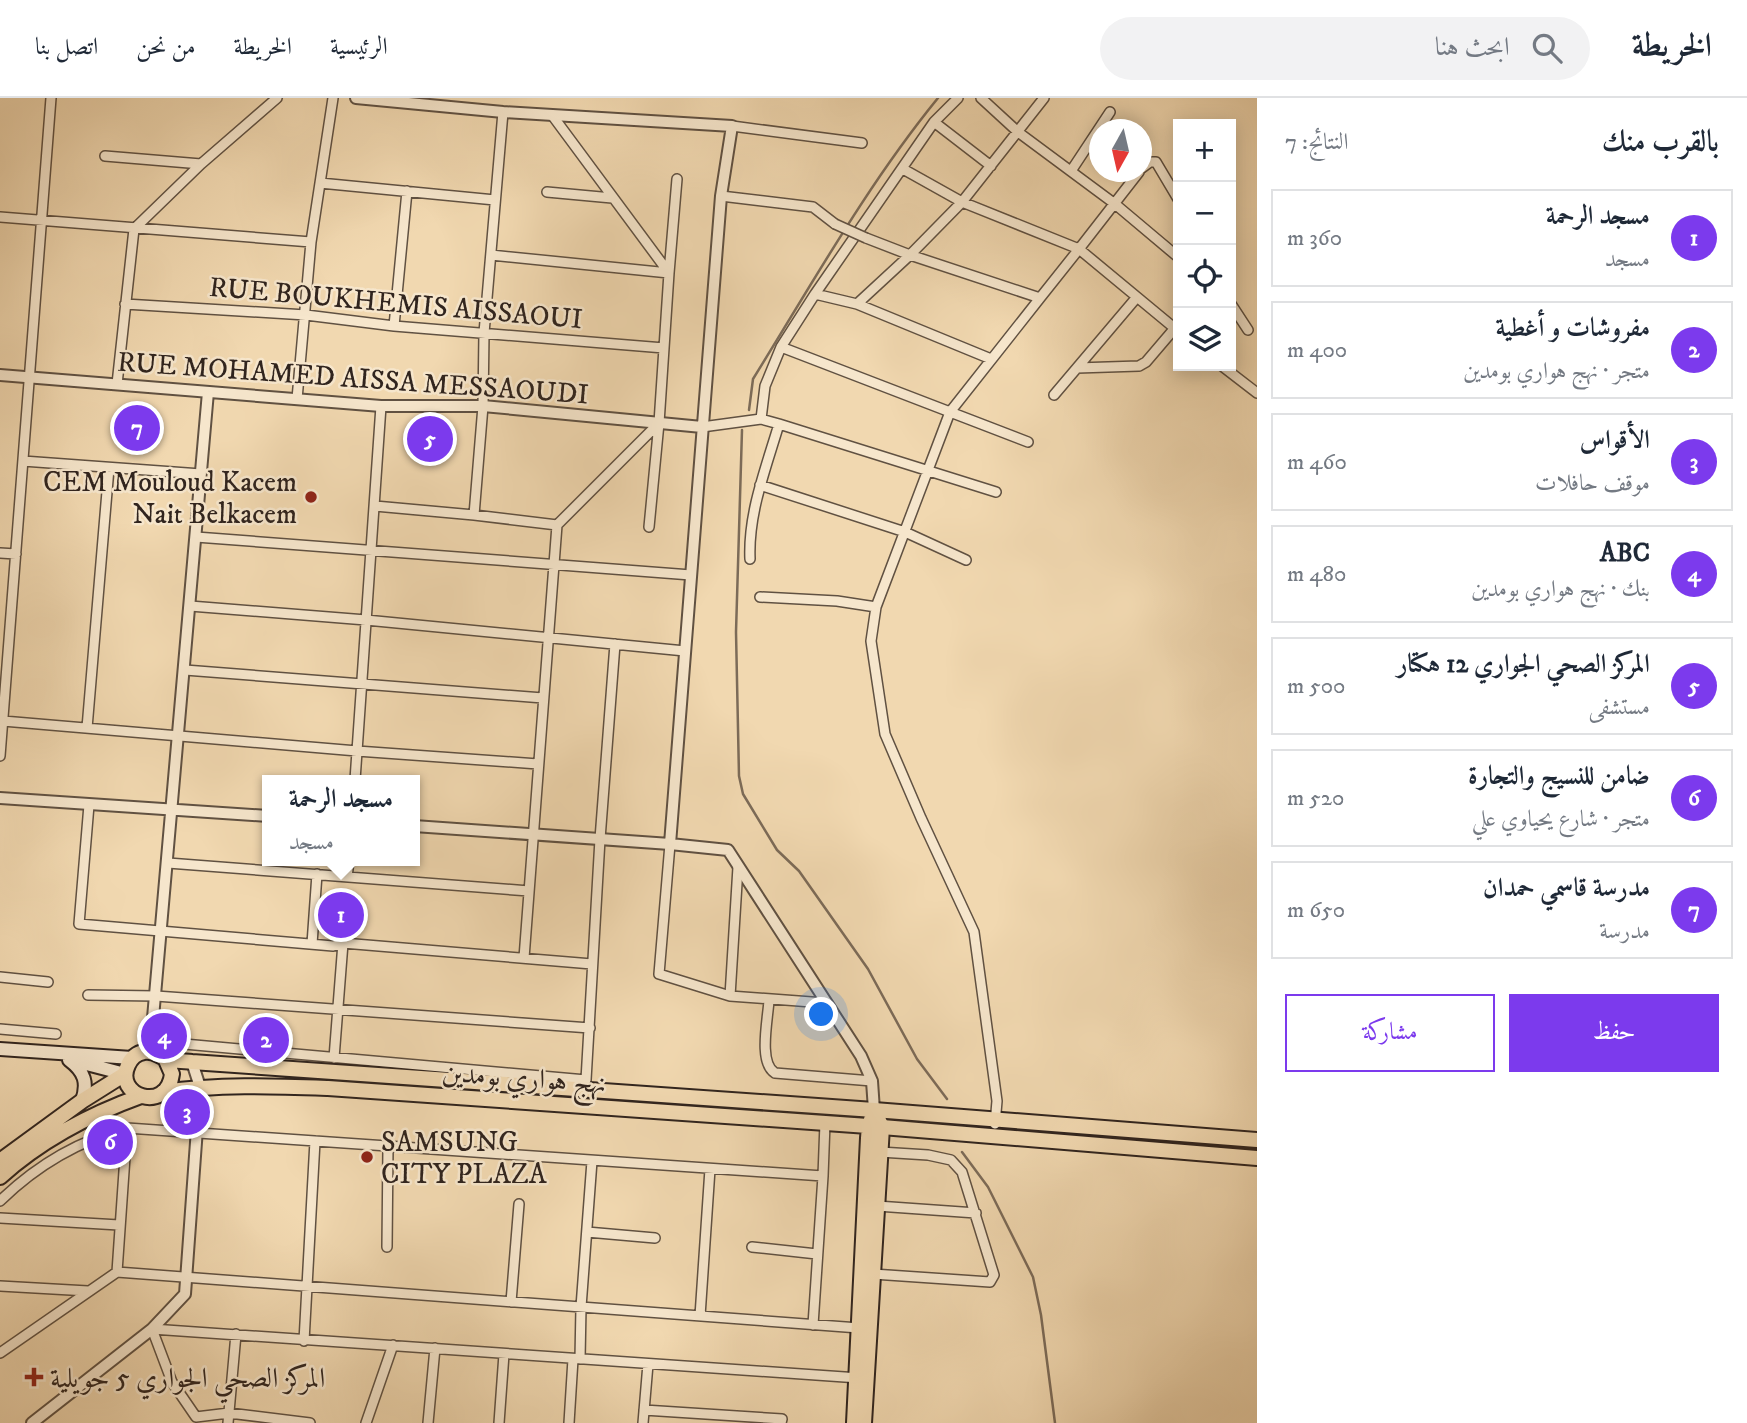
<!DOCTYPE html>
<html lang="ar">
<meta charset="utf-8">
<style>
:root{--surface:#fff;--page:#f2f2f3;--text:#1f2937;--muted:#747a83;--line:#e0e1e3;--accent:#7c3aed}
body{margin:0;font-family:"IM FELL DW Pica",Amiri,serif;background:var(--page);color:var(--text);direction:rtl}
.controls{position:absolute;right:21px;top:21px;display:grid;overflow:hidden;border-radius:0px;box-shadow:0 4px 18px #0003}
.controls button{width:63px;height:63px;display:grid;place-items:center;padding:0;border:0;border-bottom:2px solid var(--line);background:var(--surface);color:var(--text);font:35px sans-serif}
.compass{position:absolute;left:1089px;top:21px;width:63px;height:63px;border-radius:50%;background:var(--surface);box-shadow:0 4px 18px #0003;rotate:188deg}
.you{position:absolute;left:822px;top:917px;width:24px;height:24px;margin:-18px;border:5px solid #fff;border-radius:50%;background:#1a73e8;box-shadow:0 0 0 10px #1a73e833}
.badge{display:grid;place-items:center;width:46px;height:46px;border-radius:50%;background:var(--accent);color:#fff;font-size:23px;font-weight:700}
.pin{position:absolute;translate:-50% -50%;border:4px solid #fff;box-shadow:0 2px 7px #0006}
.popup{position:absolute;left:262px;top:677px;width:158px;height:91px;box-sizing:border-box;display:grid;place-content:center;border-radius:0px;background:var(--surface);filter:drop-shadow(0 2px 5px #0005);font-size:23px;white-space:nowrap;color:var(--muted)}
.popup b{font-size:26px;color:var(--text)}
.popup::after{content:'';position:absolute;left:50%;top:100%;margin-left:-14px;border:14px solid transparent;border-top-color:var(--surface)}
.list{margin:0;padding:0;list-style:none}
h2{display:flex;justify-content:space-between;align-items:center;height:91px;margin:0;padding:0 28px;font-size:30px}
h2 small{font-size:23px;font-weight:400;color:var(--muted)}
.list li{display:grid;grid-template-columns:46px 1fr auto;gap:21px;align-items:center;box-sizing:border-box;height:98px;margin:0 14px 14px;padding:0 14px;border:2px solid var(--line);border-radius:0px}
.list b{display:block;font-size:26px;white-space:nowrap}
.list p{margin:0;font-size:23px;white-space:nowrap;color:var(--muted)}
.list em{font-size:23px;font-style:normal;color:var(--muted)}
.actions{display:flex;gap:14px;padding:21px 28px}
.actions a{flex:1;padding:16px 0;border:2px solid var(--accent);border-radius:0px;text-align:center;font-size:24px;color:var(--accent)}
.actions .main{background:var(--accent);color:#fff}
.icon{flex:none;width:38px;height:38px;fill:none;stroke:currentColor;stroke-width:2;stroke-linecap:round;stroke-linejoin:round}
.map{position:relative;flex:none;width:1257px;height:1325px;overflow:hidden;direction:ltr}
header{display:flex;align-items:center;gap:42px;box-sizing:border-box;height:98px;padding:0 35px;background:var(--surface);border-bottom:2px solid var(--line)}
header strong{font-size:33px}
nav{display:flex;gap:38px;margin-inline-start:auto;font-size:24px}
.search{width:490px;height:63px;background:var(--page);display:flex;align-items:center;gap:18px;box-sizing:border-box;padding:0 24px;border-radius:38px;color:var(--muted);font-size:26px}
main{display:flex}
aside{flex:1;background:var(--surface)}
.map>svg:first-child{display:block}
</style>
<header>
<strong>الخريطة</strong>
<div class="search"><svg class="icon" aria-label="search" viewBox="0 0 24 24"><circle cx="10" cy="10" r="6"/><path d="M15 15l6 6"/></svg>ابحث هنا</div>
<nav><a>الرئيسية</a><a>الخريطة</a><a>من نحن</a><a>اتصل بنا</a></nav>
</header>
<main>
<aside>
<h2>بالقرب منك<small>النتائج: 7</small></h2>
<ul class="list">
<li><span class="badge">1</span><div><b>مسجد الرحمة</b><p>مسجد</p></div><em>360 m</em></li>
<li><span class="badge">2</span><div><b>مفروشات و أغطية</b><p>متجر · نهج هواري بومدين</p></div><em>400 m</em></li>
<li><span class="badge">3</span><div><b>الأقواس</b><p>موقف حافلات</p></div><em>460 m</em></li>
<li><span class="badge">4</span><div><b>ABC</b><p>بنك · نهج هواري بومدين</p></div><em>480 m</em></li>
<li><span class="badge">5</span><div><b>المركز الصحي الجواري 12 هكتار</b><p>مستشفى</p></div><em>500 m</em></li>
<li><span class="badge">6</span><div><b>ضامن للنسيج والتجارة</b><p>متجر · شارع يحياوي علي</p></div><em>520 m</em></li>
<li><span class="badge">7</span><div><b>مدرسة قاسمي حمدان</b><p>مدرسة</p></div><em>650 m</em></li>
</ul>
<div class="actions"><a class="main">حفظ</a><a>مشاركة</a></div>
</aside>
<div class="map">
<svg width="1257" height="1325" viewBox="0 0 1257 1325">
<rect width="100%" height="100%" fill="#f1d8b0"/>
<filter id="stains"><feTurbulence type="fractalNoise" baseFrequency=".00286" numOctaves="4"/><feColorMatrix values="0 0 0 0 .2 0 0 0 0 .09 0 0 0 0 .02 0 0 0 .5 -.17"/></filter>
<radialGradient id="worn" r=".72"><stop offset=".6" stop-color="#630" stop-opacity="0"/><stop offset="1" stop-color="#630" stop-opacity=".3"/></radialGradient>
<g fill="none" stroke-linecap="round" stroke-linejoin="round">
<path stroke="#7c6b58" stroke-width="2.5" d="M749,312L753,281C812,186 867,87 938,0
M742,332L736,534L739,678L743,696L777,752L799,773L868,871L917,961L947,1001
M962,1054L988,1089L1033,1179L1041,1217L1055,1325"/>
<defs>
<path id="minor" d="M981,0L1018,34L1115,106L1178,159
M552,17L669,175L659,325L649,429
M934,24L991,68
M732,28L862,45
M105,58L201,66
M1142,70L1150,64H1156L1178,101
M903,71L962,104L1079,151L1040,200
M1071,73L1110,14
M1139,74L1079,151L1178,233
M320,85L495,102
M547,94L612,100
M721,98L813,109L835,126
M0,119L311,144
M866,140L910,157L1040,200L950,314L876,509L871,543L885,636L921,720L974,834L997,1003L995,1026
M491,157L669,175L677,81
M815,196L857,206L991,261
M125,206L306,217L394,228L664,250
M857,206L910,157L962,104L1044,0
M1231,206L1248,232
M394,228L407,93
M781,249L1028,344
M1222,268L1257,295
M1077,270L1139,268L1146,264L1175,230
M117,286L134,131L201,66L277,0
M1054,297L1137,199
M297,301L311,144L333,0
M779,326L996,394
M702,329L761,321
M23,363L201,376
M760,387L905,434L966,462
M375,408L474,417L557,427
M474,417L483,308L484,235L503,14
M196,439L691,477
M0,455L16,456
M750,461C748,415 766,370 779,326L761,321L765,288L781,249L815,196L934,24L958,0
M760,499L837,503L876,509
M190,508L366,522L685,553
M185,572L543,600
M3,623L357,653L538,666
M87,630L109,370
M0,658L51,0
M355,682L381,308
M89,707L79,826L333,848L343,845L592,866
M670,746L659,876L730,898L825,905
M168,765L529,793
M347,779L349,763
M312,846L317,776
M524,860L557,427L659,325
M0,879L48,884
M88,897L156,898L590,930
M730,898L738,769
M769,902C768,921 758,965 775,975L872,983
M0,931L56,936
M151,943L586,982L600,741L615,546
M334,960L343,845
M0,1103C37,1067 77,1043 127,1030L823,1078L825,1025
M877,1108L976,1115
M0,1120L119,1127
M587,1134L655,1140
M387,1149L388,1049
M752,1149L817,1156
M117,1174L127,1030
M873,1176L990,1184L994,1177L962,1074L951,1062L928,1057L880,1054
M0,1188L88,1193
M511,1204L519,1106
M700,1218L710,1071
M813,1227L823,1078
M304,1243L315,1043
M0,1255L117,1174L859,1230
M580,1261L581,1209L592,1063
M644,1312L782,1321L781,1325
M228,1325L236,1236
M310,1325L229,1315L196,1319L172,1284L152,1231L859,1280
M366,1325L393,1247
M428,1325L435,1250
M499,1325L504,1256
M569,1325L573,1261
M643,1325L648,1266"/>
<path id="tertiary" d="M356,0L503,14L732,28L721,98L670,746
M0,277L381,308H483L702,329
M0,700L268,718
M414,728L670,746L728,752L861,958L872,983L874,1012
M150,954L208,294
M32,1325L152,1231L185,1196L200,989L192,964"/>
<path id="secondary" d="M0,951L132,960
M69,962C85,974 88,985 82,1003
M75,963L125,976"/>
<path id="primary" d="M165,960L172,976C167,1016 113,998 128,967C131,960 137,955 144,954C153,952 157,957 165,960C172,963 183,963 192,964L874,1012
M163,994C218,986 272,988 328,990L882,1029
M0,1063L82,1003L125,976
M0,1079C40,1043 91,1016 141,998
M854,1325L868,1040L869,1028L874,1012L882,1029L864,1325"/>
<path id="trunk" d="M874,1012L1257,1042
M882,1029L1257,1060"/>
</defs>
<use href="#minor" stroke="#605142" stroke-width="12"/>
<use href="#tertiary" stroke="#605142" stroke-width="14"/>
<use href="#secondary" stroke="#30241e" stroke-width="16"/>
<use href="#primary" stroke="#30241e" stroke-width="18"/>
<use href="#trunk" stroke="#30241e" stroke-width="18"/>
<use href="#minor" stroke="#f6e6cc" stroke-width="9"/>
<use href="#tertiary" stroke="#f6e6cc" stroke-width="10"/>
<use href="#secondary" stroke="#f6e6cc" stroke-width="12"/>
<use href="#primary" stroke="#f1d8b0" stroke-width="14"/>
<use href="#trunk" stroke="#f1d8b0" stroke-width="14"/>
<defs>
<path id="minor-bridge" d="M835,126L866,140"/>
</defs>
<use href="#minor-bridge" stroke="#605142" stroke-width="12" stroke-linecap="butt"/>
<use href="#minor-bridge" stroke="#f6e6cc" stroke-width="9"/>
</g>
<g fill="#8f2418" stroke="#f6e6cc" stroke-width="2.5">
<circle cx="311" cy="399" r="7"/>
<circle cx="367" cy="1059" r="7"/>
<path d="M30.5 1268.5h7v7h7v7h-7v7h-7v-7h-7v-7h7z"/>
</g>
<g text-anchor="middle" stroke-width="5" stroke-linejoin="round" paint-order="stroke">
<g font-size="28" fill="#30241e" stroke="#f6e6cc">
<text transform="translate(396 204) rotate(5)" y="10">RUE BOUKHEMIS AISSAOUI</text>
<text transform="translate(353 279) rotate(4)" y="10">RUE MOHAMED AISSA MESSAOUDI</text>
<text transform="translate(524 979) rotate(4)" y="10">نهج هواري بومدين</text>
</g>
<g font-size="28" fill="#30241e" stroke="#f6e6cc" text-anchor="start">
<text x="297" y="393" text-anchor="end">CEM Mouloud Kacem<tspan x="297" dy="32">Nait Belkacem</tspan></text>
<text x="381" y="1053">SAMSUNG<tspan x="381" dy="32">CITY PLAZA</tspan></text>
<text x="50" y="1289">المركز الصحي الجواري 5 جويلية</text>
</g>
</g>
<rect width="100%" height="100%" filter="url(#stains)"/>
<rect width="100%" height="100%" fill="url(#worn)"/>
</svg>
<div class="controls">
<button>+</button>
<button>−</button>
<button><svg class="icon" aria-label="locate" viewBox="0 0 24 24"><circle cx="12" cy="12" r="6"/><path d="M12 2v4M12 18v4M2 12h4M18 12h4"/></svg></button>
<button><svg class="icon" aria-label="layers" viewBox="0 0 24 24"><path d="M12 4l9 5-9 5-9-5zM3 14l9 5 9-5"/></svg></button>
</div>
<svg class="compass" viewBox="-18 -18 36 36"><path d="M0-13l5 13h-10z" fill="#e53935"/><path d="M0 13l5-13h-10z" fill="#747a83"/></svg>
<div class="you"></div>
<div class="pin badge" style="left:341px;top:817px">1</div>
<div class="popup"><b>مسجد الرحمة</b>مسجد</div>
<div class="pin badge" style="left:266px;top:942px">2</div>
<div class="pin badge" style="left:187px;top:1014px">3</div>
<div class="pin badge" style="left:164px;top:938px">4</div>
<div class="pin badge" style="left:430px;top:341px">5</div>
<div class="pin badge" style="left:110px;top:1044px">6</div>
<div class="pin badge" style="left:137px;top:330px">7</div>
</div>
</main>
